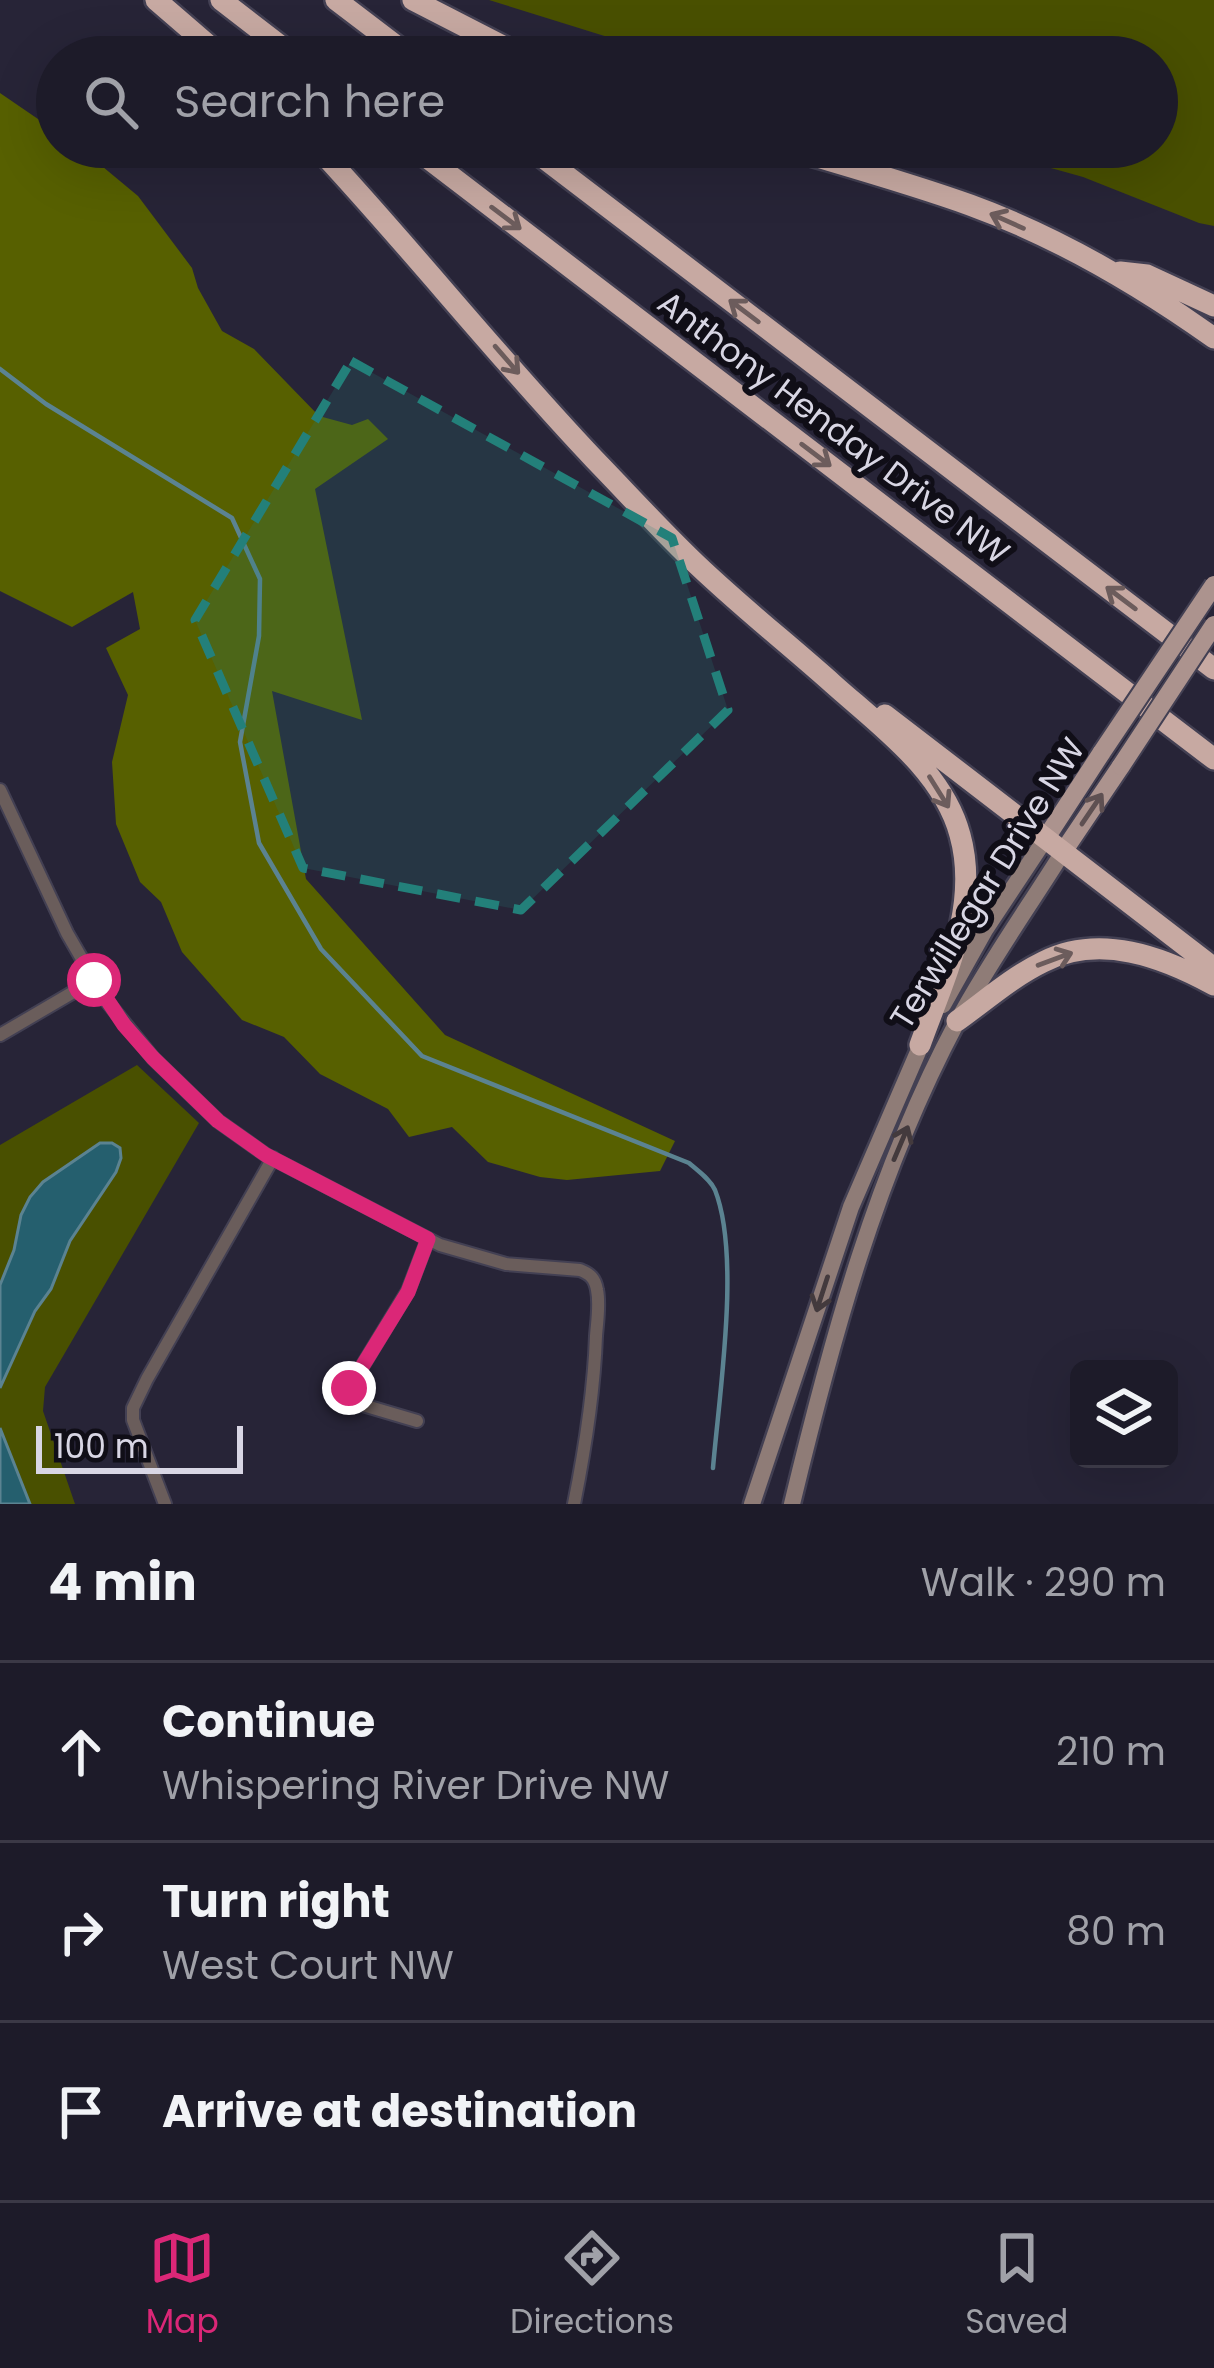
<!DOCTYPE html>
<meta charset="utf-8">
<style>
:root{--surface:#1d1b29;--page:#2a2835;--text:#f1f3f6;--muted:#a0a1a8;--line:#3b3946;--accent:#db2777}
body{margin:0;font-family:Poppins,sans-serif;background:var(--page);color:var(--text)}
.controls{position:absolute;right:36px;bottom:36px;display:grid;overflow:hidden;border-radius:18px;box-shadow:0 12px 48px #0002}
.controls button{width:108px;height:108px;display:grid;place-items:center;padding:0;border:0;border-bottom:3px solid var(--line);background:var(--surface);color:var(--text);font:60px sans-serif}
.scale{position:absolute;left:36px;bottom:30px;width:207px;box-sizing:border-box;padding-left:12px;border:6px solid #d8d6e4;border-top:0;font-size:33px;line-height:42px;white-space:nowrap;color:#d8d6e4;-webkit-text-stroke:9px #100e17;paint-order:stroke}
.stop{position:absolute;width:36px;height:36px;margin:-27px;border:9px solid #db2777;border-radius:50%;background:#fff}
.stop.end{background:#db2777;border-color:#fff;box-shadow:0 3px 12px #0008}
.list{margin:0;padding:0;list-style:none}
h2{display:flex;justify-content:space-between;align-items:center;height:156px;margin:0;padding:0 48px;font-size:51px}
h2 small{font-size:39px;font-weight:400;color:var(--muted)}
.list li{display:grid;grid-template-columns:78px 1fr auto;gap:36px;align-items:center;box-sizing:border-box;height:180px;padding:0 48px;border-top:3px solid var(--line)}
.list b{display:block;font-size:45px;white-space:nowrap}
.list p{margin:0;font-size:39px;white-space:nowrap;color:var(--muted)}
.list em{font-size:39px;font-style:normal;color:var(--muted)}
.icon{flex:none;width:66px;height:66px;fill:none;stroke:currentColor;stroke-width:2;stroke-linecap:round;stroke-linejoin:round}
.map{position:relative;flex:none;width:1214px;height:1504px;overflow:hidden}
.search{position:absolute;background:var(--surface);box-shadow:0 12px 48px #0002;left:36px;right:36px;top:36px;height:132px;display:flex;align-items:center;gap:30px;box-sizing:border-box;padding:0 42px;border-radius:66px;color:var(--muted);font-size:45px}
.sheet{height:696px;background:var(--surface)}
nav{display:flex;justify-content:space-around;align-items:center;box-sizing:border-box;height:168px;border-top:3px solid var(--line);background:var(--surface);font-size:33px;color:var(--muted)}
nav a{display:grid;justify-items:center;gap:6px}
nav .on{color:var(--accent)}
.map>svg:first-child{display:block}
</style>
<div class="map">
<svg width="1214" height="1504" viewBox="0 0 1214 1504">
<rect width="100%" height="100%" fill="#272437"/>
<path fill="#495000" d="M489,0H1214V226L1199,223L1083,177L976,147H1157V57H672Z
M137,1065L199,1123L45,1387L43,1411L75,1504H0V1145Z"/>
<path fill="#576000" d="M0,93L57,132V147H79L138,196L192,268L198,288L222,331L254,349L319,416L352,425L368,419L388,439L315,489L362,720L272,691L306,879L445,1035L675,1141L660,1171L567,1180L540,1177L488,1162L452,1127L409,1137L388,1109L320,1074L284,1037L242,1020L182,952L161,902L140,882L116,824L112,762L128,695L106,648L140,629L133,592L72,627L0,591Z"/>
<path fill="#255f6e" stroke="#5b8391" stroke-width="3" d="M100,1143H112L120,1148L121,1158L116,1172L70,1241L51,1289L35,1311L0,1388V1285L14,1250L21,1215L30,1197L43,1182Z
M0,1428L30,1504H0Z"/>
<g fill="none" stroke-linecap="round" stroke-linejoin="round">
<path stroke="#5b8391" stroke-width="4.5" d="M0,369L46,404L232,518L260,579L259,636L240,742L259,843L321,949L422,1056L689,1163C698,1171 710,1179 715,1190C741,1256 719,1395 713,1468"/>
<defs>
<path id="minor" d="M0,790L67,933L105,999L153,1058L218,1121L266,1155L440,1245L506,1264L580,1270C590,1274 595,1278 597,1290C600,1304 597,1322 596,1336C594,1393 585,1449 574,1504
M0,1035L94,980
M417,1421L356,1403L349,1396V1388L408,1291L428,1239
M165,1504L133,1420V1408L147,1379L273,1158"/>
<path id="secondary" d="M943,1005L985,930L1046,838
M752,1504L851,1207L924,1038
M792,1504C832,1338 876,1174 957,1022C988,964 1028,908 1063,852"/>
<path id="primary" d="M1046,838L1102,752
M1063,852L1121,766"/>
<path id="motorway" d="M156,0L222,57
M221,0L295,57
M336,0L411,57
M413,0L524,57
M317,147C412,249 499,359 595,460C626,492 657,526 690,558C735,602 786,642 833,684C880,726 943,771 960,835C980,907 944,978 920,1045
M413,147L1214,759
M529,147L1214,669
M784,147C847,166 909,183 970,205C1058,237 1138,284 1214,338
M1120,272L1147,275L1214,306
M885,715L1214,968
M957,1021C985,1001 1012,977 1043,962C1100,933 1163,957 1214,985"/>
</defs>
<use href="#minor" stroke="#434053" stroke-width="16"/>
<use href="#secondary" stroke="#434053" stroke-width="21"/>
<use href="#primary" stroke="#434053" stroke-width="22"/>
<use href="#motorway" stroke="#434053" stroke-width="26"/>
<use href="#minor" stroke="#6a5d5b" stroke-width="12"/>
<use href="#secondary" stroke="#8f7c77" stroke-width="16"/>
<use href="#primary" stroke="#ac938e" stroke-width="18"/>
<use href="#motorway" stroke="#c7a9a2" stroke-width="21"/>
<defs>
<path id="primary-bridge" d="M1102,752L1214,585
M1121,766L1214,625"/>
</defs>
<use href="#primary-bridge" stroke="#434053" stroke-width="22" stroke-linecap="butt"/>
<use href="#primary-bridge" stroke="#ac938e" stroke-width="18"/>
</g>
<defs><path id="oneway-shaft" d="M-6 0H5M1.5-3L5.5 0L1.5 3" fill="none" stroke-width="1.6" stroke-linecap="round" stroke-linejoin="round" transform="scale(3)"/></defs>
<g stroke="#6c5c5c">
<use href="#oneway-shaft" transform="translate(506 218) rotate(37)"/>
<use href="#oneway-shaft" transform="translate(1007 221) rotate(-156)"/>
<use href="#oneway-shaft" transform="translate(744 311) rotate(-143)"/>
<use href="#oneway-shaft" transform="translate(507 360) rotate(49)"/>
<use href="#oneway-shaft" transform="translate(816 455) rotate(37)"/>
<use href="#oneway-shaft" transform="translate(1121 598) rotate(-143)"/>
<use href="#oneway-shaft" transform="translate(939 792) rotate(58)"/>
<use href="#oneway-shaft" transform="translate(1055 959) rotate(-20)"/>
</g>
<use stroke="#5e5052" href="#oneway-shaft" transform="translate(1092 809) rotate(-56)"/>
<g stroke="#433a3d">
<use href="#oneway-shaft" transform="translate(901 1143) rotate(-67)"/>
<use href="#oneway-shaft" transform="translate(822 1294) rotate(108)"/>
</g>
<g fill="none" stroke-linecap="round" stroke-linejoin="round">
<path stroke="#db2777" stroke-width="15" d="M94,980L124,1025L153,1058L218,1121L266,1155L428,1239L408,1292L349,1388"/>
</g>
<path fill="#23807a" fill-opacity="0.2" stroke="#23807a" stroke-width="9" stroke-dasharray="24 15" stroke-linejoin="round" d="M351,361L672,538L728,710L521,910L303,868L195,620Z"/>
<g text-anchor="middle" stroke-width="12" stroke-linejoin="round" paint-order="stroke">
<g font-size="33" fill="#d8d6e4" stroke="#100e17">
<text transform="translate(834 427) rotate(37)" y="12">Anthony Henday Drive NW</text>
<text transform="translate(987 883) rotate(-58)" y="12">Terwillegar Drive NW</text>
</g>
</g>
</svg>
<div class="controls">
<button><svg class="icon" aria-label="layers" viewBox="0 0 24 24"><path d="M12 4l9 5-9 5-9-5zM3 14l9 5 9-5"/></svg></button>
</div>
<div class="scale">100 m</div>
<div class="stop" style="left:94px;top:980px"></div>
<div class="stop end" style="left:349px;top:1388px"></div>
<div class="search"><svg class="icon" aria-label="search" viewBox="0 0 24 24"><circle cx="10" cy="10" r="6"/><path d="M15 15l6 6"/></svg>Search here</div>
</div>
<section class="sheet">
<h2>4 min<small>Walk · 290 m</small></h2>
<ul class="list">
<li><svg class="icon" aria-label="ahead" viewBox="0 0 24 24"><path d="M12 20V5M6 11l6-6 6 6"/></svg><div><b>Continue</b><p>Whispering River Drive NW</p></div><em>210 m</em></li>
<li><svg class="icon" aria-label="right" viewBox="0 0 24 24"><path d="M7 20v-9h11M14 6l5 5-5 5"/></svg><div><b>Turn right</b><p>West Court NW</p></div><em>80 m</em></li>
<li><svg class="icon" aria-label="arrive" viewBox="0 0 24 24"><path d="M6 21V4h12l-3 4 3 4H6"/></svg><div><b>Arrive at destination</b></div></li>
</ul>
</section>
<nav>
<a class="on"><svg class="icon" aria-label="map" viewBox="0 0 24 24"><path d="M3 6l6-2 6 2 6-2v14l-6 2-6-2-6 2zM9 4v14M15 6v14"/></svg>Map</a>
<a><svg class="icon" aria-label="directions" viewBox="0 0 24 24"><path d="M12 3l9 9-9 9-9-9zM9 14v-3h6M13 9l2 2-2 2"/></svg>Directions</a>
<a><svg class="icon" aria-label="saved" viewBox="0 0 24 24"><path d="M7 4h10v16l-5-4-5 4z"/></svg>Saved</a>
</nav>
